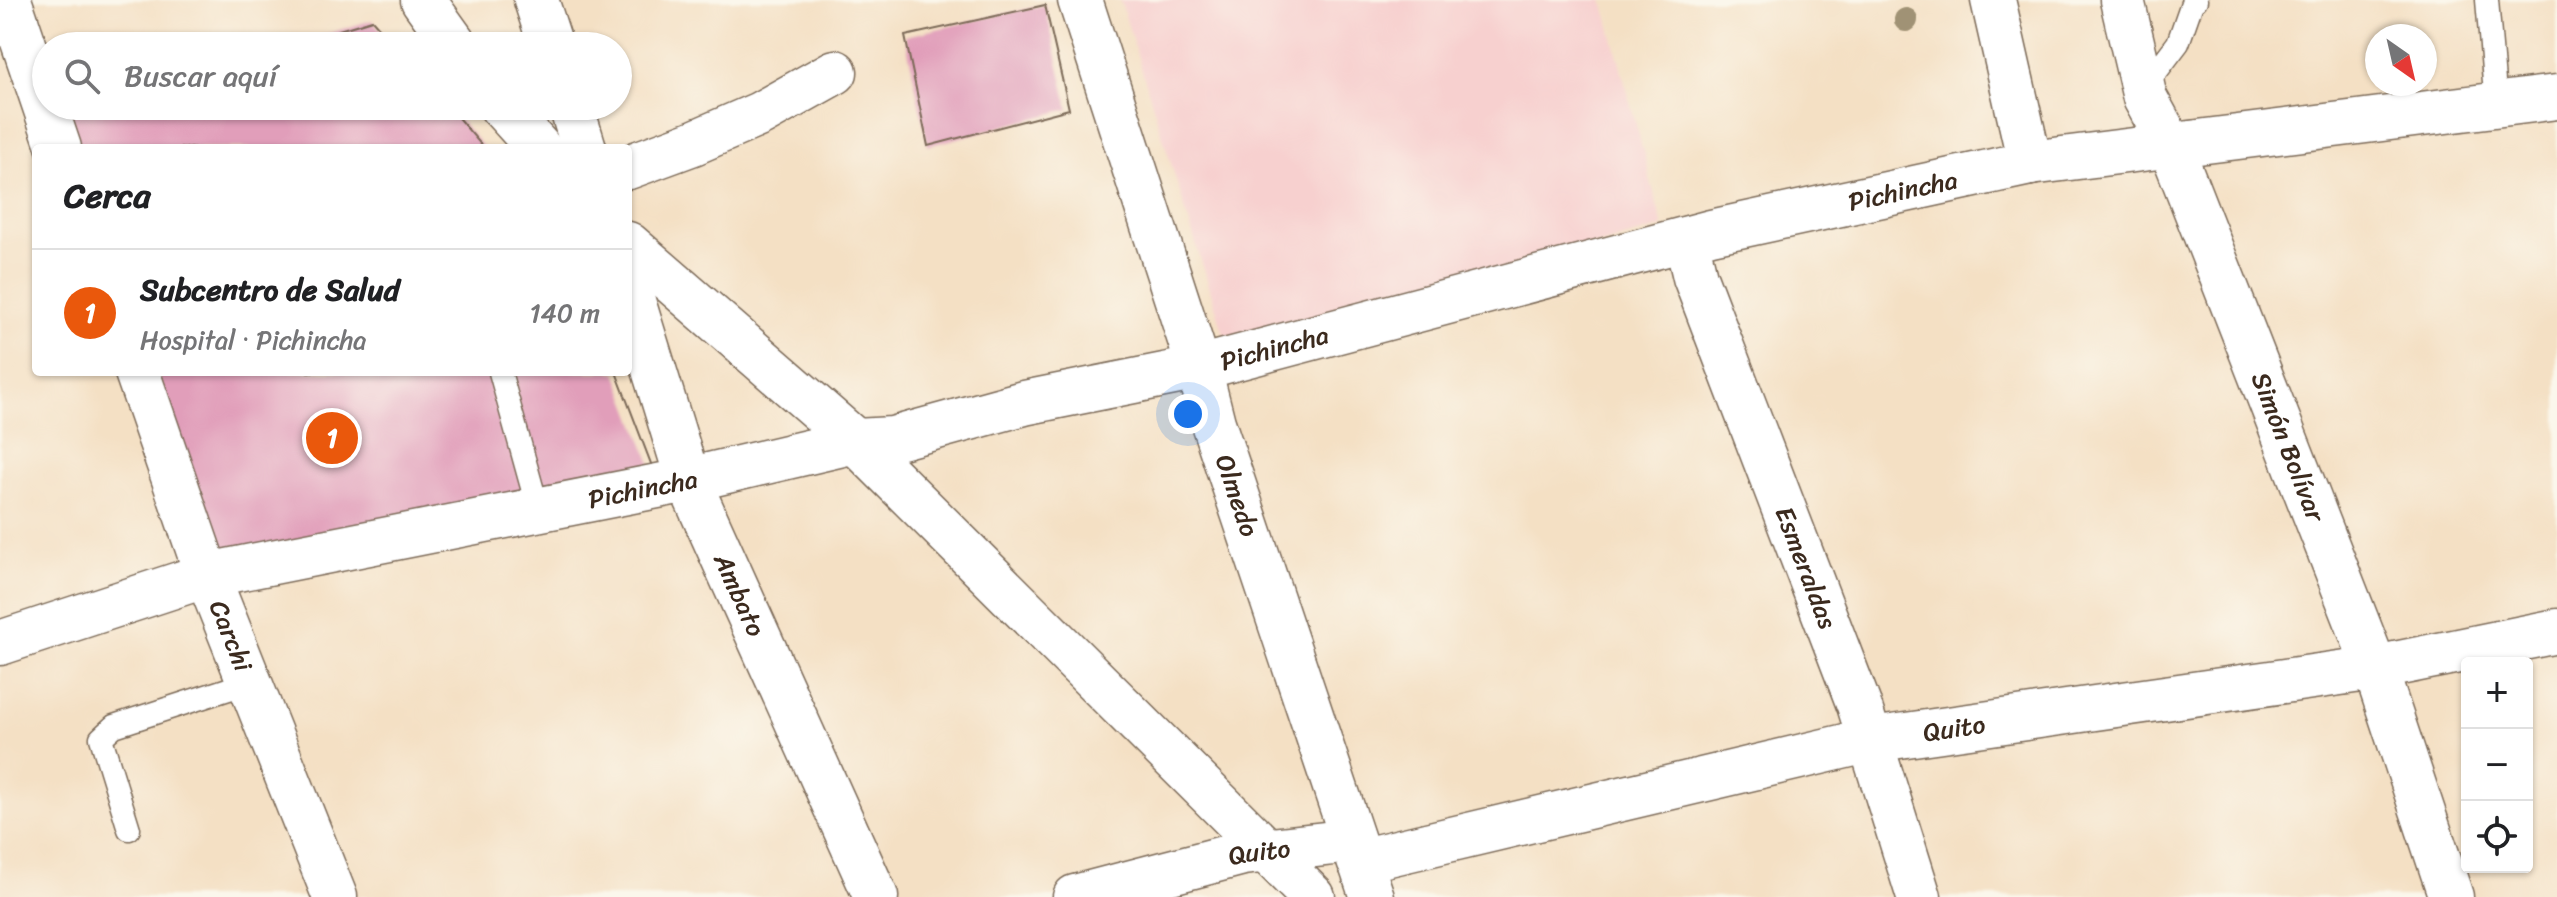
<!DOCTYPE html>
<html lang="es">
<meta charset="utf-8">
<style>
:root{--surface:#fff;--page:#f6f6f6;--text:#202124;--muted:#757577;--line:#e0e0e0;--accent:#ea580c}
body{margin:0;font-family:Sriracha,sans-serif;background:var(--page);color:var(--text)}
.controls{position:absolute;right:24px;bottom:24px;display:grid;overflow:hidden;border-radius:8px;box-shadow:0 2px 6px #0004}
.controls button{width:72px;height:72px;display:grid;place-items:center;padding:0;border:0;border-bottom:2px solid var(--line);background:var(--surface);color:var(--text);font:40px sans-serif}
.compass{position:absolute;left:2365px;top:24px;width:72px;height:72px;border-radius:50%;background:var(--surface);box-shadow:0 2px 6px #0004;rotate:146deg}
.you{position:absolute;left:1188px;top:414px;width:28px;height:28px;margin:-20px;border:6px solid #fff;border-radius:50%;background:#1a73e8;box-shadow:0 0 0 12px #1a73e833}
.badge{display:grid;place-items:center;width:52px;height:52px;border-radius:50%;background:var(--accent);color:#fff;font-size:26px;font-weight:700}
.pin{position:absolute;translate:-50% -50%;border:4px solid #fff;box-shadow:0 2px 8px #0006}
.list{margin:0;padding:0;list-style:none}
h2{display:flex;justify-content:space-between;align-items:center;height:104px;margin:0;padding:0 32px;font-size:34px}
h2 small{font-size:26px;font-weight:400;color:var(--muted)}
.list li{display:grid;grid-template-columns:52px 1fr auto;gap:24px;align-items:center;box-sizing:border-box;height:128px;padding:0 32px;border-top:2px solid var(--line)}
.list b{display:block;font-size:30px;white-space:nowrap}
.list p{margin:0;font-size:26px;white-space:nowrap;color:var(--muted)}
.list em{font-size:26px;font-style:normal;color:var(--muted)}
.icon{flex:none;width:44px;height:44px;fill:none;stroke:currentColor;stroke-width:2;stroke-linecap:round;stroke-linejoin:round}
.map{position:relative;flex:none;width:2557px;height:897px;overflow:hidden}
.search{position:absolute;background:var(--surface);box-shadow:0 2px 6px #0004;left:32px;top:32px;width:600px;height:88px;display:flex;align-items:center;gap:20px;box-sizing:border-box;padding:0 28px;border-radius:44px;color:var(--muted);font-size:30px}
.panel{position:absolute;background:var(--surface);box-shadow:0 2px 6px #0004;left:32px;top:144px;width:600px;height:232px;border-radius:8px}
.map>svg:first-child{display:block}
</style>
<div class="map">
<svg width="2557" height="897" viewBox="0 0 2557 897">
<rect width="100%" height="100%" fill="#fbf7ec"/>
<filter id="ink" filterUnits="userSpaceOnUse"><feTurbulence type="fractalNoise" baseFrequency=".0125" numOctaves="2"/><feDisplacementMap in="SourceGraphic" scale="16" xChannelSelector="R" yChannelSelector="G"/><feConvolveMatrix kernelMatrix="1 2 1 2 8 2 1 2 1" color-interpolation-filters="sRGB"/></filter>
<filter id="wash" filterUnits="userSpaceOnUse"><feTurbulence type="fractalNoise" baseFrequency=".006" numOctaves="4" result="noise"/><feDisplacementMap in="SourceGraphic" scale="32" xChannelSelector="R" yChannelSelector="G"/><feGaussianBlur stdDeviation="1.8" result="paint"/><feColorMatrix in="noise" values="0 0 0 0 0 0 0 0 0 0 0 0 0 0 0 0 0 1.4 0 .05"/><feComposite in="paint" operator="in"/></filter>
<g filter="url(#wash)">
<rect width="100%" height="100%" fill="#f4e0c4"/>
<path fill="#f7d0cf" d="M1120,0H1603L1663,227L1228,347Z"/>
<g id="blocks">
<path fill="#e19eba" d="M1045,5L1069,109L928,146L905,36Z
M372,20L395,46H290V45Z
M95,106H448L484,148H76L64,116Z
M157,372H616L653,469L222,564Z"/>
</g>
</g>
<g filter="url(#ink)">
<use href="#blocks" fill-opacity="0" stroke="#7c6a58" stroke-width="2"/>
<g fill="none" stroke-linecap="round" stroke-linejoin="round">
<defs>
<path id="lane" d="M2487,0L2496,105
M2143,89L2178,43L2192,3L2196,0
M500,372L538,509
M129,829L101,738L114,726L250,682"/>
<g id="street">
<path d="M9,0L59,148"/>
<path d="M423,0L456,46"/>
<path d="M536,0L551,46"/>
<path id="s1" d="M1080,0L1199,368L1213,423L1372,897"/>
<path d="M1993,0L2030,163"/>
<path id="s2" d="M2122,0L2145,98L2170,144L2375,668L2451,897"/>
<path d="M501,106L539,148"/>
<path d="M571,106L584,148"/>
<path d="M628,167L693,143L760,114L835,72"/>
<path id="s3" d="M1686,239L1695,277L1859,705L1919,897"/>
<path d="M628,244L855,441L1313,897"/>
<path id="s4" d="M628,285L688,480L876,897"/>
<path id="s5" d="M137,372L207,575L335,897"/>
<path id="s6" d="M0,643L207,575L688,480L855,441L893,439L1024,403L1199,368L1711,232L2030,163L2557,97"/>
<path id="s7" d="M1359,861L1871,740L2375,668L2557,631"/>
<path id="s8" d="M1075,897L1243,853L1352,841"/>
</g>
</defs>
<use href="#lane" stroke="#7c6a58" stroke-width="25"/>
<use href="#street" stroke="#7c6a58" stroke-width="47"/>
<use href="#lane" stroke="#fff" stroke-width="22"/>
<use href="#street" stroke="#fff" stroke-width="44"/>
</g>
<circle fill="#a09274" cx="1906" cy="20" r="12"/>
</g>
<g text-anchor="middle" stroke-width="6" stroke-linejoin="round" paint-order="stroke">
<g font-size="26" fill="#3b2a1e" stroke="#fbf7ec">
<text dy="9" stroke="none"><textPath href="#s6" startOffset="1958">Pichincha</textPath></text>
<text dy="9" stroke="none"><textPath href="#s6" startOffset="1310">Pichincha</textPath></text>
<text dy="9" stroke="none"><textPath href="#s2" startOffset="478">Simón Bolívar</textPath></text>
<text dy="9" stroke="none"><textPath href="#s6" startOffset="662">Pichincha</textPath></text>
<text dy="9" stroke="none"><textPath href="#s1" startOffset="520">Olmedo</textPath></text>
<text dy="9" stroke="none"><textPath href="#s3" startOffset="350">Esmeraldas</textPath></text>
<text dy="9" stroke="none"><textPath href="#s4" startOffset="330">Ambato</textPath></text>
<text dy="9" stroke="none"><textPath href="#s5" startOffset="280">Carchi</textPath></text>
<text dy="9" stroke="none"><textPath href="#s7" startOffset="610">Quito</textPath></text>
<text dy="9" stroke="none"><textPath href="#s8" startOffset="190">Quito</textPath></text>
</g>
</g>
</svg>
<div class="controls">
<button>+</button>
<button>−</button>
<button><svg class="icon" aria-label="locate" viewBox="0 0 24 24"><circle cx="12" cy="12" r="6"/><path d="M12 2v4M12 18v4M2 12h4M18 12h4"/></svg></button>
</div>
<svg class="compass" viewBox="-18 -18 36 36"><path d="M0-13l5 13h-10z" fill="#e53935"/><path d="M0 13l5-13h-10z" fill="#757577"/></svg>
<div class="you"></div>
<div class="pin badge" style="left:332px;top:438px">1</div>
<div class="search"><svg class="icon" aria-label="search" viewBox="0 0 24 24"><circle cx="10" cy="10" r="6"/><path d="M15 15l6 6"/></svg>Buscar aquí</div>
<section class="panel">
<h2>Cerca<small></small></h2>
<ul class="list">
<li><span class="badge">1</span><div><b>Subcentro de Salud</b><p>Hospital · Pichincha</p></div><em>140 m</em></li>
</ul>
</section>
</div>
